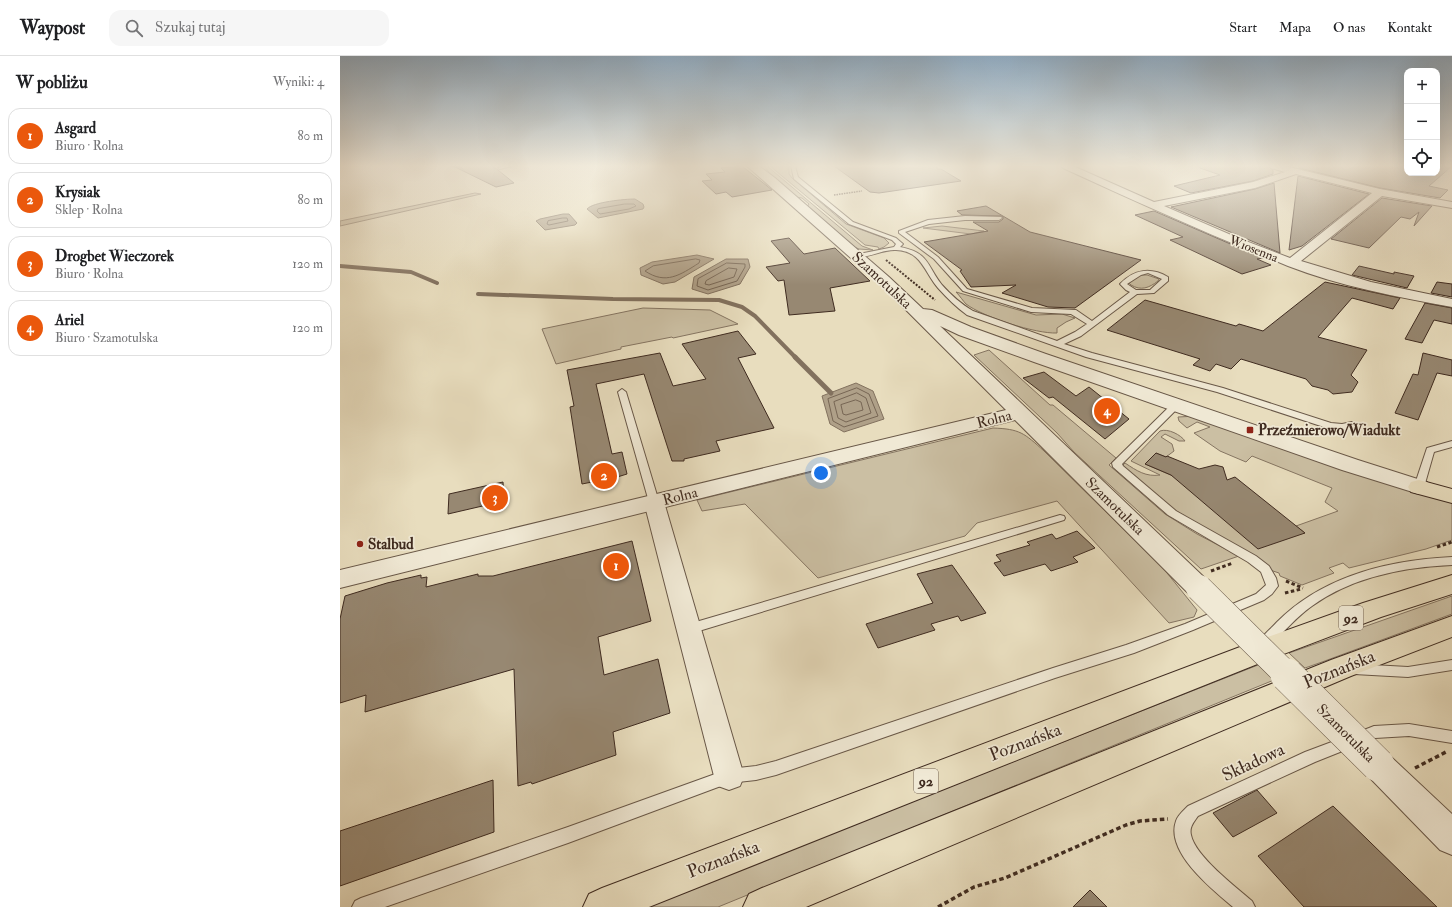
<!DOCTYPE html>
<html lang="pl">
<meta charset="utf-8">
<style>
:root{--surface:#fff;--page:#f6f6f6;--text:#202124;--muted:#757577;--line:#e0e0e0;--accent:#ea580c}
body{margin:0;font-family:"IM FELL Double Pica",serif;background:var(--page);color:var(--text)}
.controls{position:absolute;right:12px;top:12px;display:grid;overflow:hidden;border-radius:8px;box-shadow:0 4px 16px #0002}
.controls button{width:36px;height:36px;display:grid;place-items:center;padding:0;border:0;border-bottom:1px solid var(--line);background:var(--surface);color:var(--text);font:20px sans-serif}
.you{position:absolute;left:481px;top:417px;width:14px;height:14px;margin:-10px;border:3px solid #fff;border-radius:50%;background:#1a73e8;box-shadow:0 0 0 6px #1a73e833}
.badge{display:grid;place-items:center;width:26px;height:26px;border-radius:50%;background:var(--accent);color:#fff;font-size:13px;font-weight:700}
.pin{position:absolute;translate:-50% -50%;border:2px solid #fff;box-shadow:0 1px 4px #0006}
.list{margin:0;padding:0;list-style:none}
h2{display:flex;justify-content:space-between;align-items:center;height:52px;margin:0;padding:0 16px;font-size:17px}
h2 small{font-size:13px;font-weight:400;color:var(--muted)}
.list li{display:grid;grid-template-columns:26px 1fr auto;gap:12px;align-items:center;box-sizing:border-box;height:56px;margin:0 8px 8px;padding:0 8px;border:1px solid var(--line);border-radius:12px}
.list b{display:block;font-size:15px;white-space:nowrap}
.list p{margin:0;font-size:13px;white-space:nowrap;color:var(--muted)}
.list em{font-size:13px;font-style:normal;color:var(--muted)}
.icon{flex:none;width:22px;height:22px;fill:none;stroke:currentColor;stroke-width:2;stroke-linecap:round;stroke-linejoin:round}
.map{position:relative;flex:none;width:1112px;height:851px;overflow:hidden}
header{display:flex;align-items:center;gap:24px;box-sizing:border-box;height:56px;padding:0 20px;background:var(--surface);border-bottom:1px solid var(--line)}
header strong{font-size:19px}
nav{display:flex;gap:22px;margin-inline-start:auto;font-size:14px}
.search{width:280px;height:36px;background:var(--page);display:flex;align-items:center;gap:10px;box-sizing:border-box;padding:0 14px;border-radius:12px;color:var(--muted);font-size:15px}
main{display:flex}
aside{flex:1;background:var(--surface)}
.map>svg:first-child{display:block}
</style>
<header>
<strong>Waypost</strong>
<div class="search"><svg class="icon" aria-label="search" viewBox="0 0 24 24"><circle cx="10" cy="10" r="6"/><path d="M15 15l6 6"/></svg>Szukaj tutaj</div>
<nav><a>Start</a><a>Mapa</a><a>O nas</a><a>Kontakt</a></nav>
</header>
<main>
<aside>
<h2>W pobliżu<small>Wyniki: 4</small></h2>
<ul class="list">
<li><span class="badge">1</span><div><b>Asgard</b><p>Biuro · Rolna</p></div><em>80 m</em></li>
<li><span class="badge">2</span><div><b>Krysiak</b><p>Sklep · Rolna</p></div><em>80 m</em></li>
<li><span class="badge">3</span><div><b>Drogbet Wieczorek</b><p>Biuro · Rolna</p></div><em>120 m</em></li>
<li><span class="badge">4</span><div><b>Ariel</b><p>Biuro · Szamotulska</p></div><em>120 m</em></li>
</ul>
</aside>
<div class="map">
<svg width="1112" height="851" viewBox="0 0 1112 851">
<rect width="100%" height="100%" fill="#e8ddbe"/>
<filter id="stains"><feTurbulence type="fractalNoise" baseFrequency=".005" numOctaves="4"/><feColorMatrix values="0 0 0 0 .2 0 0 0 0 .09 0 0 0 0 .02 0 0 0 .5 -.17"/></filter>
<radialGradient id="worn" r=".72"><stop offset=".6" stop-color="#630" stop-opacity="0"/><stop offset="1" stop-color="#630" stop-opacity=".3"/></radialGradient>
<path fill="#cbbfa3" stroke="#857562" d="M424,110H427L522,190L533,194L519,193L512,190L467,151L469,148L462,142L456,141L432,120Z
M430,110H449V118L452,122L506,168L544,182L549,187L544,191L539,193L538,191L525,189Z
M135,137L141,138L0,170V165Z
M602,170L644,175L631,178L583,172Z
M799,219H807L819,223L818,225C809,232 801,235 791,229L789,227Z
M616,236L696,259L722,258L735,262L726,266L717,272V277C696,278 643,261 626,248C623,245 620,240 616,236Z
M303,252L370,254L398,268L333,282L332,281L281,291V293L216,308L202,273Z
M649,294L710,349H713L776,402L769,409L825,458L857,478L899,500L861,513L734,396L717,377L634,299Z
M857,360L1112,445V484L1086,493L1009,512L1003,507L989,512L994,517L962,529L940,520L939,517L933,515L919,504L833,453L782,410L785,407C797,415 806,421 820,419L791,405L820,375C828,372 841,379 845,385H839L825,378L821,381L832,388L834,395L826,401L816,397L805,408L965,477L956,470L998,455L985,446L992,432L912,400L906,406L880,395L854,377L870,371L857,366L847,372L839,365L838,361Z
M653,372C680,373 684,377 704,395L823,512L857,554L854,561L829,567L717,445L637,467L625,480L478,522L405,448L362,455L357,444Z
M1112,540V558L982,606L965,612L949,597Z
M918,609L934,624L378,851H305Z"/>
<path fill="#afa088" stroke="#82715e" d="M295,143L303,148L304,151L303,153L258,162L247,153C253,146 285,143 295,143Z
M223,158H229L237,167L235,169L205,174L196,165L200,163Z
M357,199L374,203L335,226L323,228L301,219L300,212L312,206Z
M386,203H408L410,211L400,228L368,238L352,233L354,221Z
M516,327L533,335L544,363L504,376L490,368L482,340Z"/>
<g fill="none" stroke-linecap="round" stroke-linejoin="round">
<path stroke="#776654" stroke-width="1" d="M285,148H294L296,150L289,153L260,158L257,155L258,153Z
M223,162H227L228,165L209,169L207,168L208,165Z
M356,203L360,204L359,207C340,219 326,229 305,215L313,210Z
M387,207L405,208V211L397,225L368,234L357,230L358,223Z
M389,212L397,213L394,221L369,229L365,228L366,225Z
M517,332L529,338L538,360L504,371L493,365L488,343Z
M517,337L526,342L531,357L506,366L498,362L494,346Z
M516,344L521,346L523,354L506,359L503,358L501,349Z"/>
<path stroke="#82715e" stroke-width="4" d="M0,210L71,216L97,227
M138,238L273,243L379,244L402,251L415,260L456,302"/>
<path stroke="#82715e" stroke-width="5" d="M455,301L491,337"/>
</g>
<path fill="#978872" stroke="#3f2b20" d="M113,110H153L174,127L156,131Z
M402,110L432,134L392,141L386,136L376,138L362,125L372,124L366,118L385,116L381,112Z
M494,110H597V113H601L621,125L539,137L530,136Z
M860,110H928L933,114V118L913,125L851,137L834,130L880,119L860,112Z
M959,110H1067V117H1097V110H1112L1089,130L1108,134L1100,142L1040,132L959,112Z
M958,120L1029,138L962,190L949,194Z
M934,127L940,197L831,151L915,133Z
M1042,142L1092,150L1074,170L1079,156L1070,163L1061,161L1029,192L991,183Z
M646,150L690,176L801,204L735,252L708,251L662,237L676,229L631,231L620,215L622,214L584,186L648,175L633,166H659L663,163V161L661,160L622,159L617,155Z
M814,155L923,202L917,203L931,209L902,218L830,184L843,181L795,159Z
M449,182L464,198L495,192L530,225L490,232L495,255L449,259L444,224L438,225L426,211L450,207L431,185Z
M1019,210L1054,218V216L1074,220L1067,232L1012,219Z
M985,226L1060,242L1053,253L1012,242L978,281L1027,294L1011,319L1018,326L1012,336L993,338L988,334L972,330L966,323L901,303L891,313L876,308L870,315L853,309L860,303L767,274L805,244L896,270L899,268L923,275Z
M1097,226L1112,228V241L1091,237Z
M1085,247L1112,252V268L1094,264L1082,287L1065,283Z
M398,275L416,298L398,302L434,372L376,385L380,395L344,403V405H332L304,318L256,328L272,398L282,396L287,418L261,426L257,425L242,428L230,351L234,350L227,314L320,297L333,330L366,323L342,288Z
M1083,297L1112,304V320L1097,317L1078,364L1055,357L1073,318L1078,319Z
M704,316L736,340L749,331L789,363L765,383L713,341L709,342L683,322Z
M816,397L826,401L827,400L859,413L875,409L883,411L887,424L895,421L965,477L918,493L831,419L805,408Z
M163,426L164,445L108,458L109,438Z
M737,475L755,492L733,501L738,506L711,515L705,508L664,520L654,507L661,505L656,499L690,489L687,486L712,478L716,483Z
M292,485L311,565L258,581L264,619L318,603L330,657L273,676L276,699L192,728L191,726L178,730L174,613L25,656L26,639L0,647V563L5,540L47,527L81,519V522L87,521L86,531L138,518V520H153Z
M612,509L646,557L621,565L618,560L591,568L595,574L538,592L526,568L593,547L577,518Z
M153,724L154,776L0,830V775Z
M917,734L937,757L893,781L873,757Z
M993,750L1068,823L1097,851H964L918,800Z
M750,834L767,851H733Z"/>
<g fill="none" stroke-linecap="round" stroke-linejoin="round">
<defs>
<path id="service" d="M172,110L160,113L158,112L164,110Z
M451,110H455L458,121L513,166L556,182L563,188L560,191C590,197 586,209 602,229C611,239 621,248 633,255L717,285L735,276L747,268L731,258L691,256L623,235L594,203L559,177V175L588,164L625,160L661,161L662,162L659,164H625L589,168L565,176L598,201L627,233L692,252L736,254L752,265L790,236L786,234L780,228C794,213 811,211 828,221V225L814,237L797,238L741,280L724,288L752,297L883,332L991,367L1002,368L1012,366L1017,369L1015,371L1002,374L987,372L877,336L746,301L627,259C616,251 607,242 598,232C584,216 582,195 556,194C542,193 528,203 514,201V199L554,191L556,188L552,184L509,168L454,123ZM808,217L822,223L810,234H796L787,228L801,219Z
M282,333L286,336L319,446L318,448H310L309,446L278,336Z
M836,346L840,349L839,351L782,408L783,410L836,455L916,500L929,510L936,522L938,530L932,538L924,544L853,574L794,597L715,622L436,719L416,724L389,727L228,787L45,851H12L15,845L21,842L228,771L389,713L416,710L436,705L713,612L786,589L845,568L916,538L926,529L921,516L908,506L828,459L773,411L772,407L774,405L833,347Z
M1112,385V391L1094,396L1084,431L1079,434L1075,433L1074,431L1087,392Z
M720,459L724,460L725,462L724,464L349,578L345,576L343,573L345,570L349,568Z
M1112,501V509C1064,511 1012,521 972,550C955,562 942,578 927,593L923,594L919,593L917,589C921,580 931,573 937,566C983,520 1048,504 1112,501Z
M1112,604V614L1068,621L1014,618L1009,617L1007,613L1009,609L1014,608L1068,611Z
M1069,668L1112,675V687L1069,680L1035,682L975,706L858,760C854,766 849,771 851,779C855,800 896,831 912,845L915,851H893C872,833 825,796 836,765C838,759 844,754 848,750L965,696L1029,672L1034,670Z"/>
<path id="minor" d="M721,110H733L814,146L913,126L945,116L931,112L929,110H945L1040,133L1112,146V152L1042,140L961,205L1031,226L1112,243V251C1058,241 999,230 948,210C872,180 797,146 723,112ZM956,118L1032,137L950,202L898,182L824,150L915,132Z
M314,439L321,441L324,446L404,720L400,730L389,734L378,730L374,720L304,446L307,441Z"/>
<path id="tertiary" d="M407,110H419L435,122L549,221L583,253L592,254L631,271L706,298L1018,404L1087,426L1090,431L1087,436L1079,438L1002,414L694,306L619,279L600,270L868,525L872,532L868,539L859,541L850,539L675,364L0,532V514L666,354L539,227Z
M1038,694L1049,699L1112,758V799L1100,794L1027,719L1022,709L1027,699Z"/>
<path id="primary" d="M1079,424L1112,433V447L1071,436L1068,431L1071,426Z
M1112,519V538L1041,561L920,607L309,851H243L249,838L262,832L900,591L1023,547Z
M1112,560V581L1011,620L466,851H403L409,838L422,832L991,604Z"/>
</defs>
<use href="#service" stroke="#695848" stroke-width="2"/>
<use href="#minor" stroke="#695848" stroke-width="2"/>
<use href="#tertiary" stroke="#695848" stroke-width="2"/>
<use href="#primary" stroke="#3f2b20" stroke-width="2"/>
<path stroke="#3f2b20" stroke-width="1.5" stroke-dasharray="1.5 1" stroke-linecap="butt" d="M494,139L522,135"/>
<path stroke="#3f2b20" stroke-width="2" stroke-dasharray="2 1.5" stroke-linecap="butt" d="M546,204L595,244"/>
<path stroke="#3f2b20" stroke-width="3" stroke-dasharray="3.5 2.5" stroke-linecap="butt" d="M1097,491L1112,486
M871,515L893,507
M946,525L963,532
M945,537L961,533"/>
<path stroke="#3f2b20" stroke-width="3.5" stroke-dasharray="4.5 3" stroke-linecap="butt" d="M1075,712L1106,696
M598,851L634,831L665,822L786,769L800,765L828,763"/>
<use href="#service" fill="#f0e9d5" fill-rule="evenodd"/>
<use href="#minor" fill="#f0e9d5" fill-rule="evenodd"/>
<use href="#tertiary" fill="#f0e9d5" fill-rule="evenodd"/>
<use href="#primary" fill="#e8ddbe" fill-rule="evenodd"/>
<defs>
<path id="tertiary-bridge-far1" d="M859,532L948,620"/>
<path id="tertiary-bridge" d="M947,619L1038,709"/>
</defs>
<use href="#tertiary-bridge-far1" stroke="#695848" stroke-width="27" stroke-linecap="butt"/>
<use href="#tertiary-bridge" stroke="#695848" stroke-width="34" stroke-linecap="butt"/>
<use href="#tertiary-bridge-far1" stroke="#f0e9d5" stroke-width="26"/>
<use href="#tertiary-bridge" stroke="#f0e9d5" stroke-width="33"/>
</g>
<linearGradient id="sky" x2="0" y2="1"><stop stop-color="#91acc2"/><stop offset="0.48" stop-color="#f5f0e2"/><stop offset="1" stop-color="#f5f0e2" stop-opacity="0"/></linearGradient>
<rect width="1112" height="229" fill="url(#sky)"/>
<g fill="#8f2418" stroke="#f0e9d5" stroke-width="1.5">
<rect x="906" y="370" width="8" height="8" rx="2"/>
<circle cx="20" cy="488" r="4"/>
</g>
<g text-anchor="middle" stroke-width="3.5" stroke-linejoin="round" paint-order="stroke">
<g font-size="13" fill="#3f2b20" stroke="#f0e9d5">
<text transform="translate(914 192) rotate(22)" y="5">Wiosenna</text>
</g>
<g fill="#f0e9d5" stroke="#746456" stroke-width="1">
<rect x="999" y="550" width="24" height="24" rx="3"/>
<rect x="574" y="713" width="24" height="24" rx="3"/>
</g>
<g font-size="14" font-weight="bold" fill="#3f2b20">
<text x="1011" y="567">92</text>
<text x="586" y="730">92</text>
</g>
<g font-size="15" fill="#3f2b20" stroke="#f0e9d5">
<text transform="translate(542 224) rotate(43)" y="5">Szamotulska</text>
<text transform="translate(654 363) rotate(-14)" y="5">Rolna</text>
<text transform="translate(340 440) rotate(-14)" y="5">Rolna</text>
<text transform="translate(775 450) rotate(44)" y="5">Szamotulska</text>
<text transform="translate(1006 677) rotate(45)" y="5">Szamotulska</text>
</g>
<g font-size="15" font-weight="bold" fill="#3f2b20" stroke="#f0e9d5" text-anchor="start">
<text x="918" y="379">Przeźmierowo/Wiadukt</text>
<text x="28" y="493">Stalbud</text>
</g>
<g font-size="18" fill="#3f2b20" stroke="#f0e9d5">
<text transform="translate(999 613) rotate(-22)" y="6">Poznańska</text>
<text transform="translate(685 686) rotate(-21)" y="6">Poznańska</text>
<text transform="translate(913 706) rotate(-25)" y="6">Składowa</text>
<text transform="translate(383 803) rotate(-21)" y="6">Poznańska</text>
</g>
</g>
<rect width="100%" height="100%" filter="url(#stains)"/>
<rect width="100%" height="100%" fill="url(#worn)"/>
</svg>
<div class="controls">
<button>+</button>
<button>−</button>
<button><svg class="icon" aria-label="locate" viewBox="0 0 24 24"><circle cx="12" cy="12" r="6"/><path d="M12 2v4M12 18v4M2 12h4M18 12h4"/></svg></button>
</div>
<div class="you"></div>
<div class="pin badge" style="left:276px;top:510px">1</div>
<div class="pin badge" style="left:264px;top:420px">2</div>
<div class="pin badge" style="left:155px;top:442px">3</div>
<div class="pin badge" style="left:767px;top:355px">4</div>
</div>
</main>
